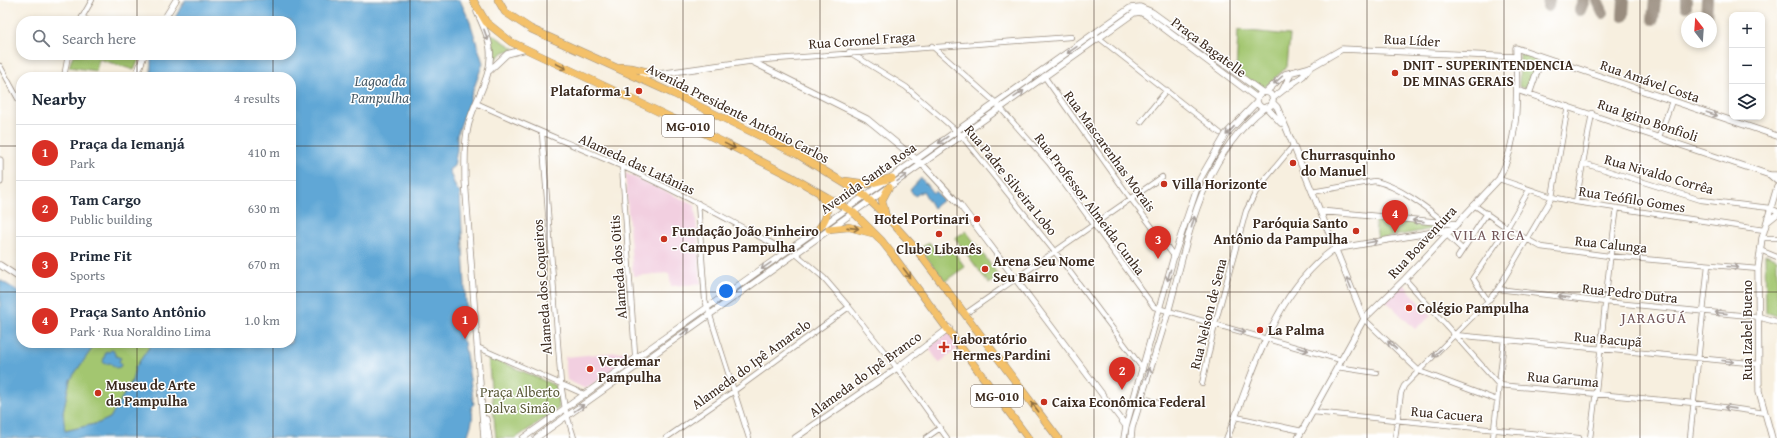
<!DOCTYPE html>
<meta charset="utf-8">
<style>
:root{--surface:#fff;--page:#f2f2f3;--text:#1f2937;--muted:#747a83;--line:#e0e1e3;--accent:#d93025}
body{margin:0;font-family:"Gentium Book Plus",serif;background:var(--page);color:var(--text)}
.controls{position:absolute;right:12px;top:12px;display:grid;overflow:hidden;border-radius:8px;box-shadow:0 2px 6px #0003}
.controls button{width:36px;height:36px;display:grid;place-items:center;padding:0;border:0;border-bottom:1px solid var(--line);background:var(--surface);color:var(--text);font:20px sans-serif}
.compass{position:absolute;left:1681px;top:12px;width:36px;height:36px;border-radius:50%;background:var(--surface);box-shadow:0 2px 6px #0003;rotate:343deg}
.you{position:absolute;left:726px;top:291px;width:14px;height:14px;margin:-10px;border:3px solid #fff;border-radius:50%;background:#1a73e8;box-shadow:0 0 0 6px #1a73e833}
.badge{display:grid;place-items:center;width:26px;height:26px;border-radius:50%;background:var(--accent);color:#fff;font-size:13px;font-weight:700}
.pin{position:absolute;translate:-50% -33px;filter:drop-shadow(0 1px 2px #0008)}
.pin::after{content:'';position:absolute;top:21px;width:14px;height:12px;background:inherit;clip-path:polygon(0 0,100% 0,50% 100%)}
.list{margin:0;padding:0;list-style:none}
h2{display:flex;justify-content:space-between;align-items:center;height:52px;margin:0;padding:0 16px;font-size:17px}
h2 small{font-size:13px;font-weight:400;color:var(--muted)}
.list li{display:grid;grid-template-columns:26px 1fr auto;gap:12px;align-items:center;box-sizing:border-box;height:56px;padding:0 16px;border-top:1px solid var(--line)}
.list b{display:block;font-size:15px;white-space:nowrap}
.list p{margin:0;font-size:13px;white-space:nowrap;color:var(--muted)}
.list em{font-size:13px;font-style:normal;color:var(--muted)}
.icon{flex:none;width:22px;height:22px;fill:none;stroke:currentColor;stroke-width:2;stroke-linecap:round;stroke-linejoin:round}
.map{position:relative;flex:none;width:1777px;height:438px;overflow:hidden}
.search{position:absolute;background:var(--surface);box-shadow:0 2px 6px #0003;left:16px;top:16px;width:280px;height:44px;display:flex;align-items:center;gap:10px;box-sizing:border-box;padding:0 14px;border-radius:16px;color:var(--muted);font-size:15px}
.panel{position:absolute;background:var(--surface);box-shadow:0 2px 6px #0003;left:16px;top:72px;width:280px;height:276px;border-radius:16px}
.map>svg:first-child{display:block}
</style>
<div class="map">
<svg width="1777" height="438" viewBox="0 0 1777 438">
<rect width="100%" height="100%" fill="#fff"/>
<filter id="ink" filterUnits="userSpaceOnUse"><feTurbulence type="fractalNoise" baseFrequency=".025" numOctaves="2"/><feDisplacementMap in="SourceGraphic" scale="8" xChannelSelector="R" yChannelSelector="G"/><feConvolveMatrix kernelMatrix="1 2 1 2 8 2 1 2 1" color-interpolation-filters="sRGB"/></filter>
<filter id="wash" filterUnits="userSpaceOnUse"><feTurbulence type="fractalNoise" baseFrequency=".012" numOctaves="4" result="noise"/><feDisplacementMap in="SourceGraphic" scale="16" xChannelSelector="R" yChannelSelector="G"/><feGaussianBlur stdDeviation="0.9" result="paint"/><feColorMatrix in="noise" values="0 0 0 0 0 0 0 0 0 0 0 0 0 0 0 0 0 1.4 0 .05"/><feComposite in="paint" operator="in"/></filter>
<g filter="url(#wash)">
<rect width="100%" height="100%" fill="#f7efdf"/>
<path fill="#f2cfe0" d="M625,173L695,205L701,284L671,286L669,273L633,276Z
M1402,282L1431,316L1415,329L1385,300Z
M949,332L960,347L939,363L928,347Z
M629,351V358L586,389L567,380L565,357Z"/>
<path fill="#a3c670" stroke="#6f7847" d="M1238,30L1290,35L1287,67L1264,88L1257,90L1236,74Z
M487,31L515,49L504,52L492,62Z
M1520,53L1537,59L1528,89L1519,87Z
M73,55H141L134,70L99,59L96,71L69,67Z
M1374,218L1449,226L1378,239Z
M966,231L999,276L989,284L955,238Z
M929,242L940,256L951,248L965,267L945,281L920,249Z
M1765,254L1777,259V316L1766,312Z
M96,343H152L135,368L132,381L110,418L99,423L64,431L63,412L70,380Z
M488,356L556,386L559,408L516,438H496Z"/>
<path fill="#60a7d6" stroke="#4e687a" d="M185,0H460L470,22L483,63L457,135V150L454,166L449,170L456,188L460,193L467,323C464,330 457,335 464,342L474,404L471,407C475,419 470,427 467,438H0V280L21,293V343H96L70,380L63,412L65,431L99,423L110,418L132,381L135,368L152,343H291V77H151V60L153,55H291V21H173Z
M921,178L933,193L935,191L943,200L933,208L923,191L915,196L910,190Z
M111,350H113L116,356L121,358L119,361L121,365L120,367L116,368L110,363L105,364L103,362L106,351L109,352Z"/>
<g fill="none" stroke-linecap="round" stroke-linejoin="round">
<path stroke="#998c7e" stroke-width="12" d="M1597,0L1603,13
M1548,6L1549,0
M1686,6V0
M1580,10L1584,0
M1623,16L1624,0
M1706,18L1707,0
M1653,19L1655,0"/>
</g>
</g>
<g filter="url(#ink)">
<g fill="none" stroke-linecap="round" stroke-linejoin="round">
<defs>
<path id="minor" d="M82,17L89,21
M80,21L92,0
M1094,34L1220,133
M932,46L996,103L1049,163L1154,307L1341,360
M849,52L906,87L961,135L1055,252L1143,369
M751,61L1071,37
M0,66L21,104
M1044,76L1131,199L1174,256
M64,77L68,55
M476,103C524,125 573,145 621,166C678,191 732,222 786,251
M1141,122L1167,90
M542,133L561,384L565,409L574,438
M1659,137L1672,101
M1583,163L1701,200L1770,208L1777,211
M622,166L635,354L638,366
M1499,179L1552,197L1576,202L1764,230
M1312,192L1375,181C1398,186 1428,208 1446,224
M1576,202L1592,113
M698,203L705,300L749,438
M1474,205L1507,228L1541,247L1609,256L1758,269
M1446,234L1462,249
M1762,238H1777
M1760,250L1777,257
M796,254L824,278L849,307L897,368L947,438
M1458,257L1487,213
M1405,279L1499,385L1694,403L1765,413
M1498,289L1605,302L1760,317
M1488,301L1473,278L1507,228L1529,190
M965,314L1162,177
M1364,319L1419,371L1497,400
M1455,335L1759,364
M477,347L586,395
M1337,367L1377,373
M1202,384L1215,324L1246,211L1258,188L1293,146
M1141,397L1161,404
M1313,412L1579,438
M1236,417L1302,431
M666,438L734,391L849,307
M926,438L940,428
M1395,438L1401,393L1404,386L1488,301L1498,289L1552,197L1568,106
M1493,438L1504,340
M1590,438C1601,362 1605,285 1617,208
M1690,438L1708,265"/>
<path id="tertiary" d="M477,12C482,23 489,37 490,49C493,74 477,96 470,119C464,139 465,160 465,180L484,438
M163,21L176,0
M489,71L507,54L526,49
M136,77L144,55
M637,77L751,61L867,119L922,164L960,205L1126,426
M1517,90L1770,175H1777
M1282,91L1303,76L1310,67
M1257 100a8 8 0 1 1 16 0a8 8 0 1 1-16 0Z
M1266,92L1285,74L1311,67L1342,49L1516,57
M1529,94L1542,57
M1273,98L1282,91L1292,72
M1272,102L1277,107L1287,130L1364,319
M1266,107L1281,123
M0,160V182
M1770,175L1777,181
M1320,211L1457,224
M1767,222L1777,214
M0,265L21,279
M1760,317L1777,322
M486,419L489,438
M523,438L1130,8L1140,7L1152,12L1262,92
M536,438L1134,13L1140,12L1146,15L1257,98
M795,438L897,368L949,328
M1124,438L1126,426L1174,256L1200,179L1226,134L1257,102
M1131,438L1132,428C1144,389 1157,349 1169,309C1189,235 1200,159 1264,108
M1227,438C1254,372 1273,293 1334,249L1452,229
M1298,438L1364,319L1405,279L1499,179C1520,139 1517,92 1516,48L1777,136
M1772,438L1759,391L1758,269L1762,238L1777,187"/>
<path id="trunk" d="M473,0L486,22L511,42L727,144L790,176L853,212L881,240L892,254L1028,438
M498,0L505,12L531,29L674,94L797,154L865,196L887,217L916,249L1058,438
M621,67L632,68L652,73
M846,181L867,184L892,178
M820,194C828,206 830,215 820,227
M885,213L882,200L889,187
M829,229L849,227L872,233"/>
</defs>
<use href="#minor" stroke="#998c7e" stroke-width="6"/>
<use href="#tertiary" stroke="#998c7e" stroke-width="7"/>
<use href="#trunk" stroke="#998c7e" stroke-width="8"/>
<use href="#minor" stroke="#fff" stroke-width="4.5"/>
<use href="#tertiary" stroke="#fff" stroke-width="5.5"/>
<use href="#trunk" stroke="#f4c16a" stroke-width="7"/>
</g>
<defs><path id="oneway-shaft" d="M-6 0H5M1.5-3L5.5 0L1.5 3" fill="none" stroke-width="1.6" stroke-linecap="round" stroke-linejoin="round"/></defs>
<g stroke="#a79f9a">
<use href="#oneway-shaft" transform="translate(486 35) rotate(70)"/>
<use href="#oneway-shaft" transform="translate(1072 50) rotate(145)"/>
<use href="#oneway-shaft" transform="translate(1278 80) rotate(138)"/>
<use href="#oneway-shaft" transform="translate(1019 94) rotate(-35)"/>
<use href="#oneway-shaft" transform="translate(1712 114) rotate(18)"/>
<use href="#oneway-shaft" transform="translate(1230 131) rotate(133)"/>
<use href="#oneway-shaft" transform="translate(943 140) rotate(144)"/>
<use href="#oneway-shaft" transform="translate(902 178) rotate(-35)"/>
<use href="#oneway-shaft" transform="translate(1418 221) rotate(-174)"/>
<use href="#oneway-shaft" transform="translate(1193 222) rotate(-74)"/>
<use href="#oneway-shaft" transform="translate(1372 242) rotate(-10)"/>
<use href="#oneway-shaft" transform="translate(766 266) rotate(145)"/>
<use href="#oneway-shaft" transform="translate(1733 267) rotate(5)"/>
<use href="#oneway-shaft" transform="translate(1169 275) rotate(106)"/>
<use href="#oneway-shaft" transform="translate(1349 283) rotate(-113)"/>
<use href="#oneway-shaft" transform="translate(1564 297) rotate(-173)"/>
<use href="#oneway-shaft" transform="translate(1721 313) rotate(-174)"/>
<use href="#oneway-shaft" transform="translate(1240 331) rotate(16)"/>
<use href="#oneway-shaft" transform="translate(685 332) rotate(-35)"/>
<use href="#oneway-shaft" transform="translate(1392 345) rotate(-137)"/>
<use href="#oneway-shaft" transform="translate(1303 349) rotate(16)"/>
<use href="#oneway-shaft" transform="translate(1437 353) rotate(136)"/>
<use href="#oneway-shaft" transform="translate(1728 361) rotate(5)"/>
<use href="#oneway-shaft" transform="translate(1148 373) rotate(-73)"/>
<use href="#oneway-shaft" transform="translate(579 408) rotate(-35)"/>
<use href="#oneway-shaft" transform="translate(1730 408) rotate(-172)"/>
</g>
<g stroke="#8e6e40">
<use href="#oneway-shaft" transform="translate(561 66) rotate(26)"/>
<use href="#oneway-shaft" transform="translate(730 146) rotate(26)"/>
<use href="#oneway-shaft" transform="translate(853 228) rotate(6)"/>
<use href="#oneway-shaft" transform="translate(907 273) rotate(53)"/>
<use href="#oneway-shaft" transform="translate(1035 407) rotate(-127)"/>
</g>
</g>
<path fill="none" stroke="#3b2a1e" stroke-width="1" stroke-opacity="0.55" d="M137,0V21M273,0V21M410,0V438M547,0V438M683,0V438M820,0V438M957,0V438M1094,0V438M1230,0V438M1367,0V438M1504,0V438M1640,0V438M137,55V77M273,55V77M0,146H21M291,146H1777M0,292H21M291,292H1777M137,343V438M273,343V438"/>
<g fill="#c8321e" stroke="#fff" stroke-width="1.5">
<circle cx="1395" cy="73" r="4"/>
<circle cx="639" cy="91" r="4"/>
<circle cx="1293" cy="163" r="4"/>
<circle cx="1164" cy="184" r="4"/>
<circle cx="977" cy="219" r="4"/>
<circle cx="1356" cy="231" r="4"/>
<circle cx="939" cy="234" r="4"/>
<circle cx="664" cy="239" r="4"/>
<circle cx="985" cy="269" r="4"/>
<circle cx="1409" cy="308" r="4"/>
<circle cx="1260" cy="330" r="4"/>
<path d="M942 341h4v4h4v4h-4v4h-4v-4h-4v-4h4z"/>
<circle cx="590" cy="369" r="4"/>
<circle cx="98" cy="393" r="4"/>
<circle cx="1044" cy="402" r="4"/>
</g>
<g text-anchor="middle" stroke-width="3" stroke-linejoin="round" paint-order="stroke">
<g fill="#fff" stroke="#766a62" stroke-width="1">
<rect x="662" y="115" width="52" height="22" rx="3"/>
<rect x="971" y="385" width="52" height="22" rx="3"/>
</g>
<g font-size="13" font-weight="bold" fill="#3b2a1e">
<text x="688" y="131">MG-010</text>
<text x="997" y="401">MG-010</text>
</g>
<g font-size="14" fill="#3b2a1e" stroke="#fff">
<text transform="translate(862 40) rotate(-4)" y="5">Rua Coronel Fraga</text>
<text transform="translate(1412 40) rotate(3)" y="5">Rua Líder</text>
<text transform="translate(1209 47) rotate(37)" y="5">Praça Bagatelle</text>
<text transform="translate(1650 81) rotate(19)" y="5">Rua Amável Costa</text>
<text transform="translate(738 113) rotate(27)" y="5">Avenida Presidente Antônio Carlos</text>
<text transform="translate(1648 120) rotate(19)" y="5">Rua Igino Bonfioli</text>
<text transform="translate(1110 151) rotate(54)" y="5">Rua Mascarenhas Morais</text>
<text transform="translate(637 164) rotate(25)" y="5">Alameda das Latânias</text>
<text transform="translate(1659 174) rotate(16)" y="5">Rua Nivaldo Corrêa</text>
<text transform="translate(868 178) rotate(-35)" y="5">Avenida Santa Rosa</text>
<text transform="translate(1011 180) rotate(51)" y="5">Rua Padre Silveira Lobo</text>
<text transform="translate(1632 199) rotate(9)" y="5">Rua Teófilo Gomes</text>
<text transform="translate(1090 204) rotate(53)" y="5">Rua Professor Almeida Cunha</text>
<text transform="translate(1422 242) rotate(-47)" y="5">Rua Boaventura</text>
<text transform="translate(1611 244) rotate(6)" y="5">Rua Calunga</text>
<text transform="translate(618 267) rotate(-94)" y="5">Alameda dos Oitis</text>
<text transform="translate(542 287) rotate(-94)" y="5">Alameda dos Coqueiros</text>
<text transform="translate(1630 293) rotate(6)" y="5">Rua Pedro Dutra</text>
<text transform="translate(1208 314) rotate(-76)" y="5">Rua Nelson de Sena</text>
<text transform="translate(1747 330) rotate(-90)" y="5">Rua Izabel Bueno</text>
<text transform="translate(1608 339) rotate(5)" y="5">Rua Bacupã</text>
<text transform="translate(751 364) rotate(-36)" y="5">Alameda do Ipê Amarelo</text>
<text transform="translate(865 374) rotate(-36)" y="5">Alameda do Ipê Branco</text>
<text transform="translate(1563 379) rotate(5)" y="5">Rua Garuma</text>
<text transform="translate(1447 414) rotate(5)" y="5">Rua Cacuera</text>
</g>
<g font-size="14" font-weight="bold" fill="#3b2a1e" stroke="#fff" text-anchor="start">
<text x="1403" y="70">DNIT - SUPERINTENDENCIA<tspan x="1403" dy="16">DE MINAS GERAIS</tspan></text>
<text x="631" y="96" text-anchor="end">Plataforma 1</text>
<text x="1301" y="160">Churrasquinho<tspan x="1301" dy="16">do Manuel</tspan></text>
<text x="1172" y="189">Villa Horizonte</text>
<text x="969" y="224" text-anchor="end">Hotel Portinari</text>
<text x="1348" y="228" text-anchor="end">Paróquia Santo<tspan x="1348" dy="16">Antônio da Pampulha</tspan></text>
<text x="672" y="236">Fundação João Pinheiro<tspan x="672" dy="16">- Campus Pampulha</tspan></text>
<text x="939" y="254" text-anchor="middle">Clube Libanês</text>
<text x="993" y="266">Arena Seu Nome<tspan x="993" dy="16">Seu Bairro</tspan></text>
<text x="1417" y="313">Colégio Pampulha</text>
<text x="1268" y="335">La Palma</text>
<text x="953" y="344">Laboratório<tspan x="953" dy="16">Hermes Pardini</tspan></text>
<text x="598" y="366">Verdemar<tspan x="598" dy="16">Pampulha</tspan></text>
<text x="106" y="390">Museu de Arte<tspan x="106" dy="16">da Pampulha</tspan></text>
<text x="1052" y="407">Caixa Econômica Federal</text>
</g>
<g font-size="14" fill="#5a5937" stroke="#fff">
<text x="520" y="397">Praça Alberto<tspan x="520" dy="16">Dalva Simão</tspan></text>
</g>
<g font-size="15" font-style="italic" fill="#4a5c68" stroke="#fff">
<text x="380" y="86">Lagoa da<tspan x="380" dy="17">Pampulha</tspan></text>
</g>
<g font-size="15" letter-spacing="1" fill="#735658" stroke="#fff">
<text x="1489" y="240">VILA RICA</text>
<text x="1654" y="323">JARAGUÁ</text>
</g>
</g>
</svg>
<div class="controls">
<button>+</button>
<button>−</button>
<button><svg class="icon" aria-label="layers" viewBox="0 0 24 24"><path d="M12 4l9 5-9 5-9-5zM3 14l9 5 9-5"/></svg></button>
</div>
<svg class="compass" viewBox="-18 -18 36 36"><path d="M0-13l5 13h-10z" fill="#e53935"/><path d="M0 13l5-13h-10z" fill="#747a83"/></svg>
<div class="you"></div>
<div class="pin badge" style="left:465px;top:339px">1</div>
<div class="pin badge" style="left:1122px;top:390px">2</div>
<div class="pin badge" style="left:1158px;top:259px">3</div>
<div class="pin badge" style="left:1395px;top:233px">4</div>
<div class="search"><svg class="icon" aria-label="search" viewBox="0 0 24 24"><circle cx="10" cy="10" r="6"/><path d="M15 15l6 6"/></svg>Search here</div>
<section class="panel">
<h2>Nearby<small>4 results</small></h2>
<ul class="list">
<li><span class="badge">1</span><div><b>Praça da Iemanjá</b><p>Park</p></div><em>410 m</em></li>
<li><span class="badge">2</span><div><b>Tam Cargo</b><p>Public building</p></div><em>630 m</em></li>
<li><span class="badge">3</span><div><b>Prime Fit</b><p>Sports</p></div><em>670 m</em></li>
<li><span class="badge">4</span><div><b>Praça Santo Antônio</b><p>Park · Rua Noraldino Lima</p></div><em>1.0 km</em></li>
</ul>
</section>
</div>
